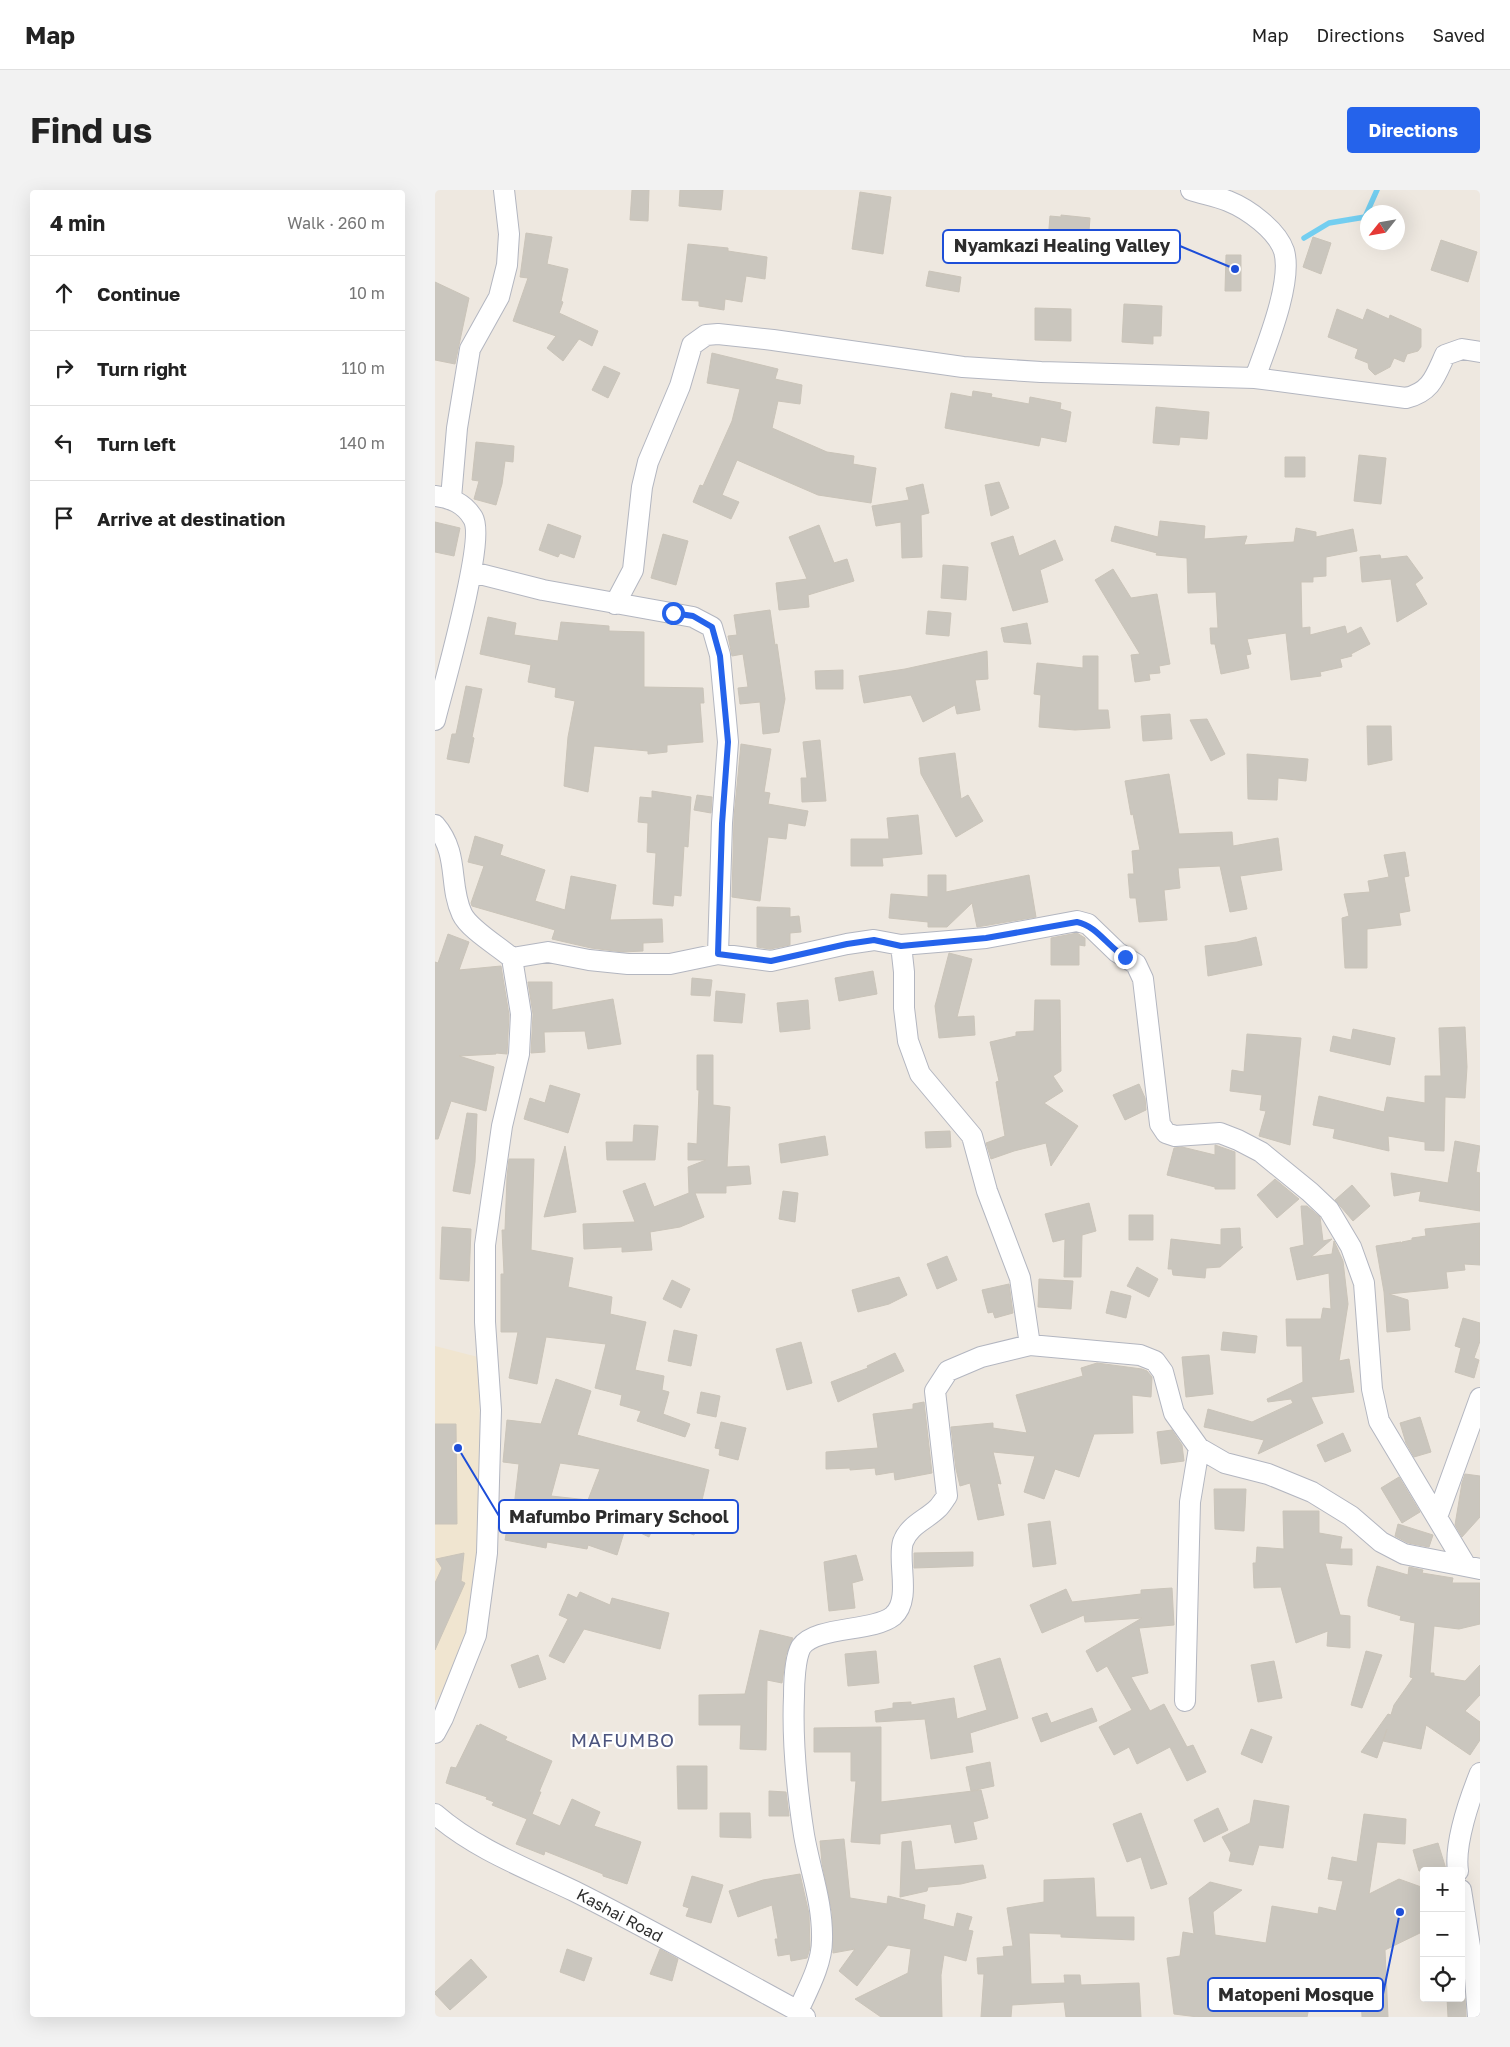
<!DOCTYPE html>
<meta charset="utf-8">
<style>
:root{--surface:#fff;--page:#f2f2f2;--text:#222;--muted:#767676;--line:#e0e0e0;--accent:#2563eb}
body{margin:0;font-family:"Golos Text",sans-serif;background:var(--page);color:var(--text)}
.controls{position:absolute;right:15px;bottom:15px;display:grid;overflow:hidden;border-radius:5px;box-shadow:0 5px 20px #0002}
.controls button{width:45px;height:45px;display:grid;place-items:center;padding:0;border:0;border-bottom:1px solid var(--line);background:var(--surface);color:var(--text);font:25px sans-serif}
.compass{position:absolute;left:925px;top:15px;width:45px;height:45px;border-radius:50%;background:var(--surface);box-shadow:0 5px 20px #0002;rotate:239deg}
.stop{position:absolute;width:15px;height:15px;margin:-11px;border:4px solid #2563eb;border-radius:50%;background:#fff}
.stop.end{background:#2563eb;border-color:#fff;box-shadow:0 1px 5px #0008}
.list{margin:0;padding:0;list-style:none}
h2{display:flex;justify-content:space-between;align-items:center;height:65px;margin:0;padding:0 20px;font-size:21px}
h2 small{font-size:16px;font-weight:400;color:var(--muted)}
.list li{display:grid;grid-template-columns:32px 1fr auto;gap:15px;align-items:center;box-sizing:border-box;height:75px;padding:0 20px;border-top:1px solid var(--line)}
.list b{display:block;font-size:19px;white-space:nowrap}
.list em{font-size:16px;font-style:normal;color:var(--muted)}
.icon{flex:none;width:28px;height:28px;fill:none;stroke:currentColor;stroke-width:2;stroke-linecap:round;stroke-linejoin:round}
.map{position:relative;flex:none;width:1045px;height:1827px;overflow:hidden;border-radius:5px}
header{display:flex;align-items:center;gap:30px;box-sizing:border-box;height:70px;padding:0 25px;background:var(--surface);border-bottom:1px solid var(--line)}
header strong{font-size:24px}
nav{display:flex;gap:28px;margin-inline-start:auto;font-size:18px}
.intro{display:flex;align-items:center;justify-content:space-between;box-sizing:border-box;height:120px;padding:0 30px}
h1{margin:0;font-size:35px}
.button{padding:12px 22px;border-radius:5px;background:var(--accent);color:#fff;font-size:18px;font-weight:700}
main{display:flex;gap:30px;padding:0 30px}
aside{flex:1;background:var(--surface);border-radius:5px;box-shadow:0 5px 20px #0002}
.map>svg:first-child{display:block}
</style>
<header>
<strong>Map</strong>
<nav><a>Map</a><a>Directions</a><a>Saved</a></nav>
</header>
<div class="intro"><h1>Find us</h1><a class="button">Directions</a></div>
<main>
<aside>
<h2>4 min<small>Walk · 260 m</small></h2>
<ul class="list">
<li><svg class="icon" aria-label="ahead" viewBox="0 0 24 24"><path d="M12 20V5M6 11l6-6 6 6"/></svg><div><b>Continue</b></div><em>10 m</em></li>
<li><svg class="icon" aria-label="right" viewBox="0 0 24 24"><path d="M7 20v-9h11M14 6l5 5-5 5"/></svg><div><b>Turn right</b></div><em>110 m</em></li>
<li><svg class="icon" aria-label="left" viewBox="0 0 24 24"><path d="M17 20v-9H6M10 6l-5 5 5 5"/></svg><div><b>Turn left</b></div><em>140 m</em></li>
<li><svg class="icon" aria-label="arrive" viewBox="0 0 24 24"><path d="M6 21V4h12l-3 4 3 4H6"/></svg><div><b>Arrive at destination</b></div></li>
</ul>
</aside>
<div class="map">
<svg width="1045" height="1827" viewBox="0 0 1045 1827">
<rect width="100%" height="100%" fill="#eee8e0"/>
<path fill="#f0e5d0" d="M0,1156L43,1167L48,1349L42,1446L0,1513Z"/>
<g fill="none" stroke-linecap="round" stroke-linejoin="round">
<path stroke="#73cef0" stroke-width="5.5" d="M869,48L894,33L930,27L942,0"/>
</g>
<path fill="#cac6be" stroke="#cac4b9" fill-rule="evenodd" d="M197,0H214L213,31L195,30Z
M245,0H288L286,20L244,16Z
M425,2L456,7L448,64L417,59Z
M626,25L655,28L653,54L613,50L615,26L626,27Z
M91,43L117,47L112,74L133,79L126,111L128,112L124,123L163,141L157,156L144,149L128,171L112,158L121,146L78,131L93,88L85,87Z
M878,47L896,53L886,84L868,77Z
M1006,50L1042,62L1033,92L996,80Z
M253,54L293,58V61L332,67L330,89L311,86L307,112L290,109L289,120L264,116V111L247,110Z
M791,65H806V101H790Z
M494,81L526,87L524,102L491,96Z
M0,92L34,108L20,174L0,170Z
M689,114L727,116L726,146H718V154L687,152Z
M600,118L636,119V151L600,150Z
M902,119L928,130L932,119L954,129L955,125L986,139V157L983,161L972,164L969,172L959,168L955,177L940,185L934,179L933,173L920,168L923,159L893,147Z
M277,163L343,179L340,189L367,195L365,214L343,211L337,238L392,262L419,266L418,274L441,278L436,313L383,305L302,270L287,305L304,312L296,329L258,312L265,295L268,296L297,231L305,199L272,193Z
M169,176L185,183L173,208L157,200Z
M538,201L557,204L556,207L594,214L595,207L626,213L625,219L636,222L631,252L606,247L604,256L510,238L516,203L537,207Z
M721,217L774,222L772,249L745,247L744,255L718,253Z
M41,252L79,256L78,272L70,271L67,294L61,315L39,309L44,291L37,290Z
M924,265L951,268L946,314L919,311Z
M850,267H870V287H850Z
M564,292L574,318L556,326L550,295Z
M488,294L494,323L486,325L487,367L467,368L466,332L441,336L437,316L474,310L471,298Z
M725,331L770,336L769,349L812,346L809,355L859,352L861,338L881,342V347L918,339L922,361L891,367V386L878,387V392H866L867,438L875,437V445L910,436L912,444L926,437L935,454L916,464L917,466L905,469L907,477L885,482L886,486L856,490L851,443L812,449L816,464L811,465L814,478L786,484L780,454H776L775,438H783L781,402L753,403L752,368L721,365L722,363L676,351L680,336L723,347Z
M0,332L25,338L19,366L0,362Z
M113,334L146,346L139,368L125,363L123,367L104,360Z
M384,335L399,373L412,369L419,391L373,405L374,417L344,420L341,393L372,389L354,347Z
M228,344L253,351L241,395L216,388Z
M578,346L584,366L620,350L628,370L605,380L613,412L578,421L556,353Z
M945,365L946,369L972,366L988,388L980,394L992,414L962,432L956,389L927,392L925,367Z
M508,375L533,377L531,410L506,408Z
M678,379L696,408L722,404L735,474L724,476L725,483L714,484L715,490L700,492L696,465L705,464L660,390Z
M335,420L340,455L342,454L350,509L344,542L328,544L325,512L305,514L303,498L313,497L308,464L297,466L293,446L302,445L299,425Z
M493,421L516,423L514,446L491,444Z
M53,427L81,433L79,445L123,451L126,432L174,436V441L209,442V497L268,498L269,513H265L268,552L232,555V562L213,564V561L159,556L153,602L129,596L133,547L140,511L120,507L121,498L93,492L96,475L45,464Z
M592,433L596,454L569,452L566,438Z
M552,461L553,489L540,490L545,520L522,524L520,515L488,532L476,505L429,513L424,486L470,479Z
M648,466H663V520H673L675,538L640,540L604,537L606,505L599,504L602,473L648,478Z
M408,480V499H381L380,481Z
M31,496L47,499L37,547L39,548L34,573L12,569L17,544H21Z
M735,524L737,549L708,551L706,526Z
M772,529L790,564L776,571L755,530Z
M932,536H956L957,570L933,575Z
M385,550L391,611L367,612L366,588H372L368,552Z
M306,554L336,559L329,602L335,603L333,614L373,621L370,636L353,633L351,649L333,647L325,711L297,707L299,627Z
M520,563L526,609L533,605L548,631L521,647L486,584L484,568Z
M812,564L873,569L871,591L843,588L842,610L813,609Z
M734,584L744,644L797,642L798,656L843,648L847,680L805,686L812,719L795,722L785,676L743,678L745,698L729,700L732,730L704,732L701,708H695L693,684H699L697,661L705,660L698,624L696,625L690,591Z
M217,601L256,607L253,657L249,656L246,706L239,705L238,716L218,714L221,663L212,662L213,633L203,632L205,607L217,608Z
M262,605L277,607L276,623L259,620Z
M483,625L487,664L447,668L448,676H416V649H454L452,628Z
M40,646L68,655L65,665L110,680L100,711L130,720L136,686L181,695L175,730L227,729L228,752L208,753V761L188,762L156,758L117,749L120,740L37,716L36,713L49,676L33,672Z
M970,662L974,686L969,687L975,721L964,723L966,735L932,739V778H910L907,728L914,726L909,704L935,702L933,691L954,687L949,665Z
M493,685H511V702L594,685L601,727L542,737L537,713L512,737H493V732L454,728L456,704L493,707Z
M322,717L355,718V727L364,726L366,742L355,743V755L335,759L322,757Z
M642,743L650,748V756L644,755V775H616V748Z
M13,744L34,752L24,780L66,776L74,825L72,864L61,863V864L24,866L59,877L51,921L16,911L3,949H0V772L3,773Z
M821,747L827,775L773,786L770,756L802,752Z
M514,763L537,769L522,827L539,826L540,845L504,848L500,816Z
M438,781L442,804L404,811L400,788Z
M257,788L277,790L275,806L256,805Z
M93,792H117V820L178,809L186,854L153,859L150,841L109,842L110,862L96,863L98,824Z
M281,801L310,804L307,833L279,831Z
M373,810L375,839L345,842L342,813Z
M600,810H625L626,881L618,886L628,901L609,913L643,936L616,976L611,953L579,961L556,969L551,953L570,946L561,892L564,891L555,852L581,846V842L599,841Z
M1030,837L1032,877L1030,908L1010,907L1009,961L990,960V952L953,946L954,961L898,948L900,939L878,935L884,906L949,922L952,907L990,913V886H1006L1004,838Z
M918,839L960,848L955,875L895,861L898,846L916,850Z
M812,844L866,848L855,955L824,946L831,921L825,920L827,905L795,901L797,880L809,882Z
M262,865H278V915L295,917L292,977L314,976L316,994L291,996V1003H260L269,1027L245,1037L215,1042L217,1060L187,1062V1057L149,1059L148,1034L200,1032L188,1001L210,993L219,1017L254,1003L253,977L271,970H253V953L262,954L264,900H262Z
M704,894L710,908L711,920L690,930L678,905Z
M115,895L145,904L133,943L89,929L95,908L110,913Z
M32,923L42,924L40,972L35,1004L18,1001Z
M199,935L223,936L220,970H172L171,952H198Z
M515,941L516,957L491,958L490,942Z
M390,946L393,965L346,973L344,954Z
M1020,951L1045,956L1041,982L1045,983V1021L984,1011L986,1001L959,1006L956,983L1013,993Z
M780,955L800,962V999H780V997L732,985L739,958L747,957L780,965Z
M130,956L141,1022L109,1027Z
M74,969H99L96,1060L138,1068L133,1097L177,1107L175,1124L211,1132L200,1180L229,1186L227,1200L234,1202L228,1224L255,1234L250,1247L202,1231L206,1221L185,1215L187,1205L160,1198L171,1154L111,1147L102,1194L74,1188L83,1142H66V1084H69L67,1040H70L72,987Z
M840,989L864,1009L842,1028L822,1005Z
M917,995L935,1016L918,1031L900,1010Z
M348,1001L363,1003L360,1032L344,1029Z
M654,1013L661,1041L647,1045L646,1087H629L630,1049L618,1052L610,1024Z
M866,1016H872L885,1027L888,1051L897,1049L876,1067L897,1064L899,1051L908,1071L913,1114L904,1171L914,1169L919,1202L876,1207L888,1233L823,1264L829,1250L769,1237L773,1219L817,1232L858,1213L856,1209L833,1212L832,1209L868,1192L867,1156H852L851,1129H886L888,1118L896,1119L894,1083L862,1090L855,1058L869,1055Z
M694,1025H718V1050H694Z
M1045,1033V1075L1029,1074L1030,1080L1011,1082L1013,1098L954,1104L973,1110L975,1140L952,1142L949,1102L941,1056L966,1052L967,1054V1052L977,1050V1048L991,1046L990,1039Z
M7,1037L36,1039L34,1091L5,1089Z
M805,1038L806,1057H808L785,1077L771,1078L770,1088L738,1085L737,1079H733L736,1049L786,1055V1039Z
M512,1066L522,1090L502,1099L492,1074Z
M702,1077L723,1089L714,1107L692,1096Z
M464,1087L472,1105L454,1114L423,1122L417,1100Z
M604,1089L638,1091L636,1119L603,1117Z
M237,1090L255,1099L246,1118L228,1109Z
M574,1094L578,1123L560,1128L558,1122L553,1123L547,1100Z
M676,1101L696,1106L691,1128L671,1123Z
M1028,1128L1045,1133V1151L1039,1168L1044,1170L1039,1188L1020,1182L1026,1158L1020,1156Z
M239,1140L262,1145L256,1176L233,1171Z
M788,1142L822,1146L820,1163L786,1160Z
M366,1152L377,1193L352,1200L341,1159Z
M460,1163L469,1181L403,1212L396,1192L433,1178L432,1176Z
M774,1165L778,1204L751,1207L747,1167Z
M662,1173L707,1179L712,1181L717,1187L716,1207L697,1205L698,1243L659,1244L644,1287L620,1279L609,1309L589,1302L600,1266L558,1262L566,1294L562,1293L569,1325L543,1330L535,1293L525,1296L521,1279L516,1237L558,1233V1238L592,1243L581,1205L648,1186L646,1178Z
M121,1189L156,1201L142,1245L274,1280L259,1345L221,1331L214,1347L191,1336L182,1365L153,1355L152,1359L112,1352L111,1358L70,1350L73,1333L77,1334L84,1274L68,1272L72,1230L106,1234ZM125,1273L165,1279L153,1310L116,1306Z
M266,1202L285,1206L281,1227L262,1223Z
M489,1212L497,1283L460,1290L459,1282L441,1285L440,1278L415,1280V1278L391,1279V1262L443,1258L438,1224L478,1219V1214Z
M985,1227L996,1262L979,1267L971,1253L965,1233Z
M286,1232L311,1238L303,1270L284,1265L285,1259L280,1258Z
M0,1234H21L22,1334H0Z
M737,1240L747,1255L749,1271L726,1274L722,1242Z
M908,1243L916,1261L890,1272L882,1255Z
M1030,1284L1045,1286V1327L1027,1347L1020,1335L1027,1293Z
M964,1287L985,1322L967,1333L946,1298Z
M779,1299H811L809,1341L780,1339Z
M848,1321H884V1343L907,1347L905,1359H917V1375L890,1373L905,1425L915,1426V1458L892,1456L893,1441L861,1453L846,1397L819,1398L818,1373H821L822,1357L849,1359Z
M615,1331L621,1374L598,1377L593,1334Z
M963,1334L998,1345L994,1357L973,1353L960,1346Z
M538,1362V1376L479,1378V1363Z
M29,1363L26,1391L30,1393L0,1460V1393L7,1378L1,1369Z
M421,1365L428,1390L417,1393L420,1418L394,1421L389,1372Z
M942,1376L973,1385L974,1377L988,1380L987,1383L1018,1388L1017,1393H1045V1434L1024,1439L999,1436L995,1483H999V1486L1030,1491L1045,1475V1505L1030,1521L1045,1532V1550L1035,1565L991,1535L986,1559L948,1551L952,1539L942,1568L926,1562L953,1524L956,1525L959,1515L978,1488L975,1487L980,1433L965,1430L966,1426L933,1416V1410Z
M737,1398L739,1435L704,1438L713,1483L696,1487L715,1521L729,1514L752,1557L758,1555L771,1582L752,1591L735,1557L702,1574L694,1557L679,1565L664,1537L697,1520L672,1476L662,1482L651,1461L707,1428L650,1432L649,1425L607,1443L595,1415L631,1399L637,1412L706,1404V1400Z
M145,1402L175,1415L177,1408L234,1423L225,1459L149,1439L129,1473L114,1466L133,1429L124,1425L133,1404L142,1408Z
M325,1440L358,1448L351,1465L347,1493L332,1490L331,1560L305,1559L306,1535H264V1505L310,1504Z
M441,1461L444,1493L413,1496L410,1464Z
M931,1461L947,1465L927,1518L916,1515Z
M103,1465L111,1489L84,1498L76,1475Z
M565,1468L583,1528L535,1543L538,1562L496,1569L490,1529L441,1532L440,1521L458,1518V1513L476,1512V1515L519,1508L522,1529L552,1520L539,1476Z
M839,1471L847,1508L823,1512L816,1475Z
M657,1518L662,1531L606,1552L597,1528L612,1523L616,1533Z
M45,1534L72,1547L70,1550L117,1571L104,1602H106L97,1624L125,1636L137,1609L165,1622L159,1636L206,1652L192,1694L168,1686V1684L110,1661L109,1665L81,1654L92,1629L57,1615L59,1612L51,1609L52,1607L11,1593L16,1577L21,1578L42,1535L44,1536Z
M446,1537V1612L546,1600L553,1628L538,1632L542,1649L520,1653L516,1634L445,1644V1654L416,1652L421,1591H416V1562H379V1538Z
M816,1539L837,1547L827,1573L806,1564Z
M555,1572L559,1596L536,1601L531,1577Z
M242,1576H272V1619H243Z
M334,1601L351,1602L354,1626H334Z
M819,1610L854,1616L848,1658L824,1655L818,1675L794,1671L796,1663L787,1647L815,1633Z
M783,1618L793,1640L769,1652L759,1630Z
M285,1623H315L316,1648L285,1647Z
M706,1623L732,1694L716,1699L706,1667L692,1672L678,1634Z
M929,1624L971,1629L970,1654L942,1652L934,1704L964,1689L989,1698V1741L950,1760L953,1827H927L926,1804L879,1795L872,1827H763L739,1824L732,1768L745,1766L748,1742L759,1744L754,1708L775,1692L807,1700L778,1722L780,1745L831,1753L837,1716L883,1724L884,1717L901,1721L908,1691L893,1689L897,1667L922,1672Z
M409,1649L415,1708L452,1714L453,1706L490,1715L488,1729L519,1737L522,1723L537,1727L533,1740L538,1741L531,1771L509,1765L506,1785L507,1827H446L420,1809L473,1783L476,1759L453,1755L422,1796L404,1781L420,1759L398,1763L397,1722L387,1673L385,1651Z
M476,1651L480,1680L548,1675L551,1688L526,1694L493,1697L492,1701L465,1707L467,1652Z
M1003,1653L1011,1679L984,1681L978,1660Z
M365,1684L374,1724L375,1758L372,1768L356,1771L355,1764L343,1766L340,1749H343L337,1715L303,1727L294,1701L328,1690Z
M257,1686L288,1695L276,1733L251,1726L254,1718L248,1716Z
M659,1688L661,1727H699V1750L626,1747V1744L594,1743L596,1794L630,1793L629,1785H645L646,1795L704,1793L706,1827H631L629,1812L577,1815L576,1827H546L549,1784H543L542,1768L569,1766L568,1757L578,1756L572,1718L609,1712V1690Z
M132,1759L157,1768L149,1791L125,1782Z
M225,1759L243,1769L237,1791L215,1784Z
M36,1769L52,1787L15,1820L0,1804V1802Z
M1012,1808H1030L1031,1827H1013Z"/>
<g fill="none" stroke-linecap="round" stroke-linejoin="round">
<defs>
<path id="minor" d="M756,0C768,4 781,6 793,11C813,19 842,40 849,61C858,92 831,157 820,188
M0,306C16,308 29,313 38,328C51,350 8,498 0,530
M16,308L22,238L35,159L64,107L72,75L74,44L69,0
M37,382L108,400L258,427L277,437L285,465L293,552L287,633L283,764
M180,414L198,380L207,297L213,272L245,196L257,155L271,145L283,144L338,150L528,177L606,182L820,188L971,208C996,202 1000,187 1010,165L1027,159L1045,162
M0,635C25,664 13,694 27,724C34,739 63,756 77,768L86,824L84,864L67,936L50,1055V1132L56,1220L52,1363L41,1445L8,1528L0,1543
M466,755L469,782V818L473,851L485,884L537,946L552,1001L585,1088L595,1155
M77,768L113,762L154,770L193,774H235L283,764L336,771L412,754L439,750L466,755L551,748L642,731L653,734L682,762L701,774L708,789L725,934L731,943L740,946L785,943L803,950L826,962L875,1002L894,1020L916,1057L929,1093L937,1199L944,1231L1031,1376
M1002,1327L1045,1208
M750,1511L755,1312L764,1258
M0,1624C40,1659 91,1678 139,1701C215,1739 289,1781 363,1821L370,1827
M1023,1681C1019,1654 1035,1608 1045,1583
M1026,1700L1040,1788L1043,1827
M363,1821C373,1799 387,1774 387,1750C388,1713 375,1680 369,1645C362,1600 357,1551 359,1506C359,1494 360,1468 366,1457C380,1436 438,1442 458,1426C477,1410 462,1371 468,1352C474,1335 491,1330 503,1318C506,1315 509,1310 512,1306L500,1201L513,1181L546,1167L595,1155L705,1165L720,1171L728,1182L739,1223L764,1258L790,1273L833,1284L877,1302L916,1326L946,1352L969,1364L1045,1379"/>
</defs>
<use href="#minor" stroke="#b3b6c0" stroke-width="22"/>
<use href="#minor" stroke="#fff" stroke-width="20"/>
</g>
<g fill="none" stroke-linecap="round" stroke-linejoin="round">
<path stroke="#2563eb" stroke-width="6" d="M238,423L258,426L277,437L285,466L293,552L287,634L283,764L336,771L412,754L439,750L466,756L551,748L642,732C662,736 673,757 690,767"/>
</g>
<g text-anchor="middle" stroke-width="4.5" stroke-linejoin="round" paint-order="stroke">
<g font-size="16" fill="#2d2d2d" stroke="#fff">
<text transform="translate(185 1725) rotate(28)" y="6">Kashai Road</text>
</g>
<g font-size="19" letter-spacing="1" fill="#4c557f" stroke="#fff">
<text x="188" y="1557">MAFUMBO</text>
</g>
</g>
<path fill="none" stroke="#1d4ed8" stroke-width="2" d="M800 79L745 56M23 1258L64 1326M965 1722L948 1804"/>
<g fill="#1d4ed8" stroke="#fff" stroke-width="2">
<circle cx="800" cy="79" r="5"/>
<circle cx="23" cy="1258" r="5"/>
<circle cx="965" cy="1722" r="5"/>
</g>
<g fill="#fff" stroke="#1d4ed8" stroke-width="2">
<rect x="508" y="40" width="237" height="33" rx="5"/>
<rect x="64" y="1310" width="239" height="33" rx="5"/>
<rect x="773" y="1788" width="175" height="33" rx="5"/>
</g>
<g font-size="18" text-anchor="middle" font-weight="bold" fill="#2d2d2d">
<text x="627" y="62">Nyamkazi Healing Valley</text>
<text x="184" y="1333">Mafumbo Primary School</text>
<text x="861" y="1811">Matopeni Mosque</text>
</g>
</svg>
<div class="controls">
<button>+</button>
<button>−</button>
<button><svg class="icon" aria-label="locate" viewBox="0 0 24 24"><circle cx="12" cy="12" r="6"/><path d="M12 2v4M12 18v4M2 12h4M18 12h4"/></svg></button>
</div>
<svg class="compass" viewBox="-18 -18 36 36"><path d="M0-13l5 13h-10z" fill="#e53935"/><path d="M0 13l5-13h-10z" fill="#767676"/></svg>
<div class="stop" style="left:238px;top:423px"></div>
<div class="stop end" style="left:690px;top:767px"></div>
</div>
</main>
